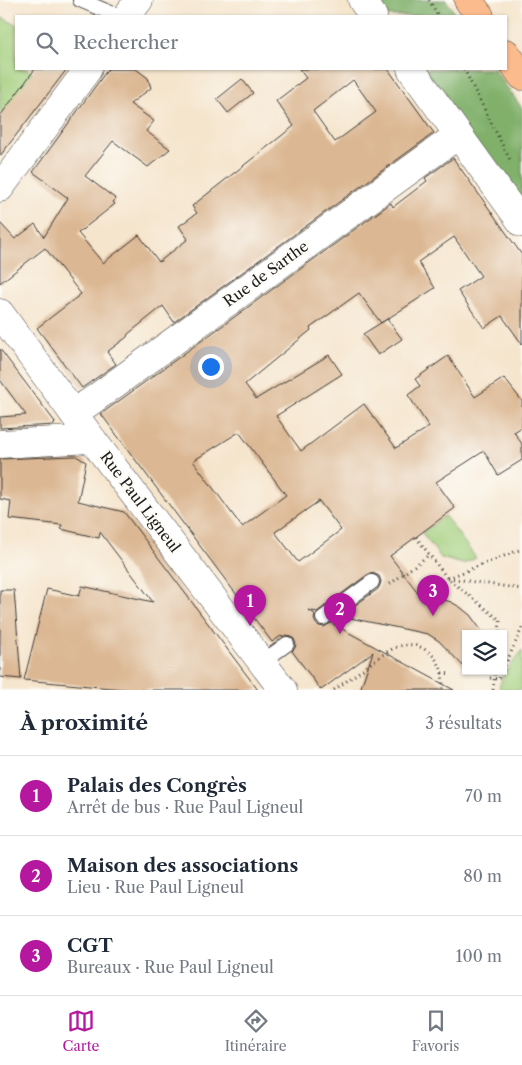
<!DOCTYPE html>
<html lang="fr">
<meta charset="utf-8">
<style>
:root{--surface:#fff;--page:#f6f6f7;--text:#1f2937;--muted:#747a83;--line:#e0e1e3;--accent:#b5179e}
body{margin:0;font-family:"Libre Caslon Text",serif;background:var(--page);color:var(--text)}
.controls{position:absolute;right:15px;bottom:15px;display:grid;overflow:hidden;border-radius:0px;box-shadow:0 1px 4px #0004}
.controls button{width:45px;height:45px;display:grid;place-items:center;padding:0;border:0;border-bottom:1px solid var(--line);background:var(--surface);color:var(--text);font:25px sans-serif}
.you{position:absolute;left:210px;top:366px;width:18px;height:18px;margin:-12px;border:4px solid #fff;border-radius:50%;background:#1a73e8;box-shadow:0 0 0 8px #1a73e833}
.badge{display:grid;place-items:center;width:32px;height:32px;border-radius:50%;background:var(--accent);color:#fff;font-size:16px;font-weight:700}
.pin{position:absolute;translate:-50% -41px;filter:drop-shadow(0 1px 2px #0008)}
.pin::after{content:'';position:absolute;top:26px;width:18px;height:15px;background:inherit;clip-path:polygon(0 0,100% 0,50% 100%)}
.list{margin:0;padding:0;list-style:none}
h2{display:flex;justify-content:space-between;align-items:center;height:65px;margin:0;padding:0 20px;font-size:21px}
h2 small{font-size:16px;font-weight:400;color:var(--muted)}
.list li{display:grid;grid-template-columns:32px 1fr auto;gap:15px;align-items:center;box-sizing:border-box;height:80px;padding:0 20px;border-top:1px solid var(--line)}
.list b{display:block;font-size:19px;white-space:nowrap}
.list p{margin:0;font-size:16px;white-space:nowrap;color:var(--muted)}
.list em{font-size:16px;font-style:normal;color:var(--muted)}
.icon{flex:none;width:28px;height:28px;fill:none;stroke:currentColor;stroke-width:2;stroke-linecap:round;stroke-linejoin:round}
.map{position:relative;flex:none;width:522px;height:690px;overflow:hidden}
.search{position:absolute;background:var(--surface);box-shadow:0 1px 4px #0004;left:15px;right:15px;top:15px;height:55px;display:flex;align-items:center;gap:12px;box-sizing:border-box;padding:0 18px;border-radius:0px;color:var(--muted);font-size:19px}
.sheet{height:305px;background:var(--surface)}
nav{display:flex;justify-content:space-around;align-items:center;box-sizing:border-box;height:70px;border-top:1px solid var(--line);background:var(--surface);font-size:14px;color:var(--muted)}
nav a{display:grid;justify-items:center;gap:2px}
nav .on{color:var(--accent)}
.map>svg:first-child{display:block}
</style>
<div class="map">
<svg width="522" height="690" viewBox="0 0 522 690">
<rect width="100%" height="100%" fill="#fdfcf7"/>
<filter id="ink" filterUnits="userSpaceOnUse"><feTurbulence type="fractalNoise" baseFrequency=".02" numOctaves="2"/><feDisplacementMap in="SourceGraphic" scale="10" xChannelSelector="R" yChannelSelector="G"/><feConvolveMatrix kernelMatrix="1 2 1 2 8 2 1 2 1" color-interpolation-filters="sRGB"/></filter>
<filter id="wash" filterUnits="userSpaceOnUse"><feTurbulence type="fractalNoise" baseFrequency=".0096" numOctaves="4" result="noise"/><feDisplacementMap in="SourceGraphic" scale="20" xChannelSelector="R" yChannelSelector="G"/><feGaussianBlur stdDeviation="1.12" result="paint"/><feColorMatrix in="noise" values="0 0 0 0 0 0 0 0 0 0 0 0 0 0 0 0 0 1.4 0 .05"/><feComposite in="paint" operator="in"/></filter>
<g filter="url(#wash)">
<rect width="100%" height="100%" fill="#f5e5cd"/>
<path fill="#a1cd7a" stroke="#5e744b" d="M0,17L16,24V69H27L32,73L24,124L0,111Z
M445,516L476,558L463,564L441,558L422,533Z
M522,650V690H499C501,671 513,665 522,650Z"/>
<path fill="#80b06a" stroke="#4e6643" d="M376,0H446L457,16H387Z
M424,69H494L522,108V210Z"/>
<g id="blocks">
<path fill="#dbb793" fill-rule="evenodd" d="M35,69H67L0,156V116Z
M108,69H136L148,78L151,88L130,104L154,121L146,131L170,149L148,167L113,141L85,176L116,199L113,202L115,204L78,233L103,263L139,235L159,262L188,239L179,226L197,213L192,206L294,126L276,101L306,78L299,69H388L434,133L174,322L163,306L128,334L127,337L107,352L116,364L82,388L37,328L81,294L45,248L0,283V223L15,239L35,224L44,237L68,198L33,172ZM353,80L376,112L335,142L313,111Z
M242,79L253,93L228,113L217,99Z
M453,158L522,255V344L502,316L484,328L458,291L481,276L454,237L418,262L435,288L381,323L359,293L310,328L311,330L245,384L256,399L329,355L342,374L276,416L301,451L364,404L396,448L429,427L408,395L420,386L415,379L448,356L475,397L504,378L522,401V427L514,432L522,444V460L498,475L484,451L436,482L455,508L390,556L419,594L438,598L451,602L460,607L470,615L484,634H466V669L439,641L428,634L340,616L378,589L380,585L381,581L379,576L375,574L371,573L367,575L317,612L308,610L315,614L314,619L316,624L319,626L324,627L331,623L454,690H360L373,652L321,690L292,651L295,648L296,644L294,639L290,636L286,635L282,637L281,636L272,642L101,414L391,203L393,207L427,181L425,178ZM239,432L286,495L242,527L193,461ZM319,501L341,530L298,562L275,532Z
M387,319L402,339L378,355L363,334Z
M0,349L55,422L54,425L0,428V417L26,415L0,380Z
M76,456L86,462L78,501L124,512L258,690H133L24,680L47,589L79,596L82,586L153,602L100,532L99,538L61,529L62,525L9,519L11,501L0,499V459Z
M0,590H14L21,679L0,677Z"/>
</g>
</g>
<g filter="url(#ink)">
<use href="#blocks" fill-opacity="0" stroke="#3d3a37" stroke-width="1"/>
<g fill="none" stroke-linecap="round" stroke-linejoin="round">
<defs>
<path id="service" d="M80,0L118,16
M323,618L372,582
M262,662L287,644"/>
<path id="minor" d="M362,0L373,16
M127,16L139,0
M411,69L522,223
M0,188L88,69
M73,413L90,402L458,135
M0,444L92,439"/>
<path id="tertiary" d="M0,313L92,439L283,690"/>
<path id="primary" d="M468,0L480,16
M506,53L522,76"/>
</defs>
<use href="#service" stroke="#3d3a37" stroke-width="16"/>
<use href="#minor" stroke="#3d3a37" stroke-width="29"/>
<use href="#tertiary" stroke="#3d3a37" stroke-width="29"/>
<use href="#primary" stroke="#3d3a37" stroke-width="29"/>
<path stroke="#3d3a37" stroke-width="3" stroke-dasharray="1 4" stroke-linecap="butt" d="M429,0L438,16
M464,69L510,160
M416,537L447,578L500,620L499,634
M448,578L522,549
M448,578L522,589
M390,584L429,555
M503,670L522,628
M442,673L451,674
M490,678L499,679L502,671
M334,690C345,682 355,675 366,667C386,652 407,633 431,654C442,664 444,677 442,690
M493,690L495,671"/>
<use href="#service" stroke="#fff" stroke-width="14"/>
<use href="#minor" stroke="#fff" stroke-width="28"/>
<use href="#tertiary" stroke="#fff" stroke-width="28"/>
<use href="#primary" stroke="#fbbb8c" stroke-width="28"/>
</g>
</g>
<g text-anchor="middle" stroke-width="4.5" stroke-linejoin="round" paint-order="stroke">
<g font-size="15" fill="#1c1c1c" stroke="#fdfcf7">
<text transform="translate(266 274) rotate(-36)" y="5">Rue de Sarthe</text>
<text transform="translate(140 502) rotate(53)" y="5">Rue Paul Ligneul</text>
</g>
</g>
</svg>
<div class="controls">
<button><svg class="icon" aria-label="layers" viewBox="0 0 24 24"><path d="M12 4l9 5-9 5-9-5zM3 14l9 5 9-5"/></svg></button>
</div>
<div class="you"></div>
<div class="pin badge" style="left:250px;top:626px">1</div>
<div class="pin badge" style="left:340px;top:634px">2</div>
<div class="pin badge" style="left:433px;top:616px">3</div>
<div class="search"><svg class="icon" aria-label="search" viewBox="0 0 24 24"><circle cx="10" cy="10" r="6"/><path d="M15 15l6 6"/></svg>Rechercher</div>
</div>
<section class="sheet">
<h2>À proximité<small>3 résultats</small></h2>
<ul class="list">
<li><span class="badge">1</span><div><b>Palais des Congrès</b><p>Arrêt de bus · Rue Paul Ligneul</p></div><em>70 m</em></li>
<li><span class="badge">2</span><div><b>Maison des associations</b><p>Lieu · Rue Paul Ligneul</p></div><em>80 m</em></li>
<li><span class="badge">3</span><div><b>CGT</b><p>Bureaux · Rue Paul Ligneul</p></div><em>100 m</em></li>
</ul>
</section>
<nav>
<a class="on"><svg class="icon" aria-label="map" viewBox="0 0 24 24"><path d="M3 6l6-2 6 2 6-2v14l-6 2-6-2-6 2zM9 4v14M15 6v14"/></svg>Carte</a>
<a><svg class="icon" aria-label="directions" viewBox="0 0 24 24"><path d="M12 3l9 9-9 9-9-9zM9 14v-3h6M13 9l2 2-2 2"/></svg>Itinéraire</a>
<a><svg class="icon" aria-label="saved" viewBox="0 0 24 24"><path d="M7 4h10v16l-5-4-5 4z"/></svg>Favoris</a>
</nav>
